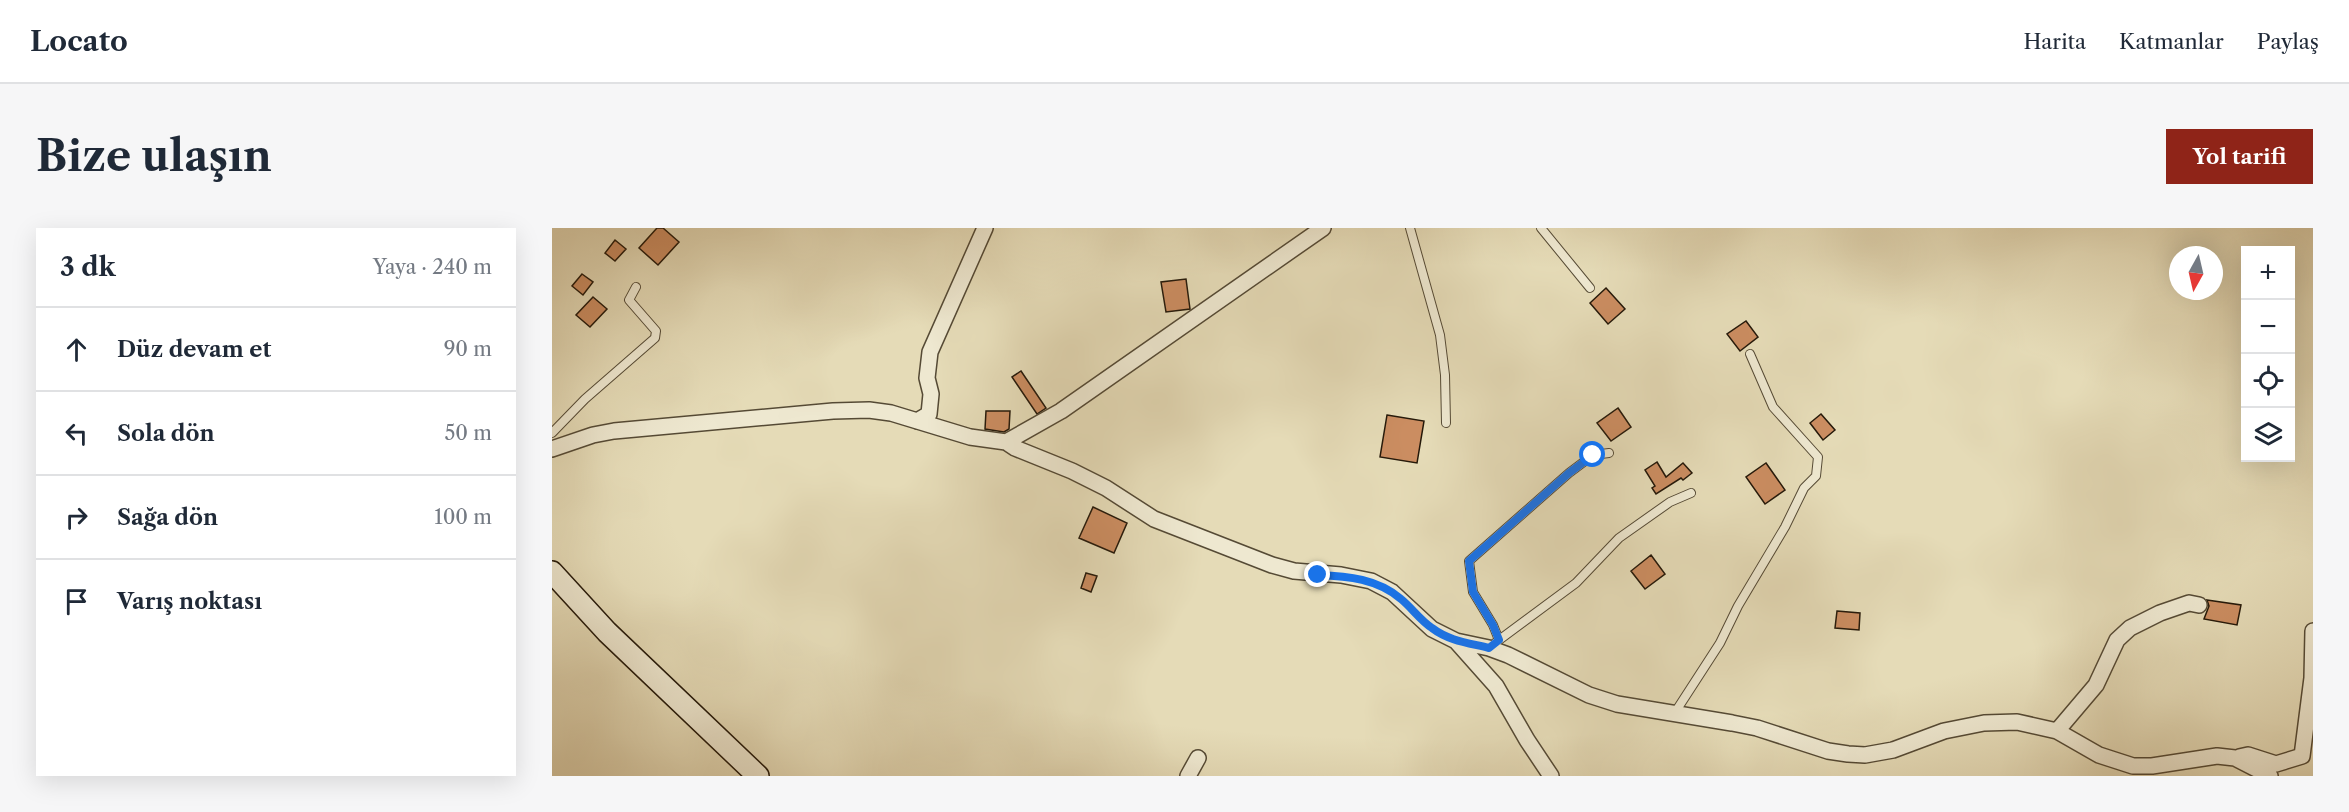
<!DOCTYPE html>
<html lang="tr">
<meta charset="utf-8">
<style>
:root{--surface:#fff;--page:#f6f6f7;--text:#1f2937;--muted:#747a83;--line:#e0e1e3;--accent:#8f2418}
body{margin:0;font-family:"Libre Caslon Text",serif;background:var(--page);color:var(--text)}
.controls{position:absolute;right:18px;top:18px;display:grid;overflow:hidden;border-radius:0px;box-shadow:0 6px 24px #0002}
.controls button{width:54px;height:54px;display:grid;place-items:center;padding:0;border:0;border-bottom:2px solid var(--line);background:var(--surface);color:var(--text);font:30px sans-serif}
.compass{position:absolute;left:1617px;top:18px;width:54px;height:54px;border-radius:50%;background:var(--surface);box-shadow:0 6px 24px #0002;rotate:188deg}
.stop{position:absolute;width:18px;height:18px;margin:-14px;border:4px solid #1a73e8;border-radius:50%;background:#fff}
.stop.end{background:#1a73e8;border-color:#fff;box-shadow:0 2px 6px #0008}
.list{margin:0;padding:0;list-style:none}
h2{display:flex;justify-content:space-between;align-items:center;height:78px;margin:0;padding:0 24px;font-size:26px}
h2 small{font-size:20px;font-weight:400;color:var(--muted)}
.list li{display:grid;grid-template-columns:39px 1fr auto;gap:18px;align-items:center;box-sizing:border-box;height:84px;padding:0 24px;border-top:2px solid var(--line)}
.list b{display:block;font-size:22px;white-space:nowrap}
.list em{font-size:20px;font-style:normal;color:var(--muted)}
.icon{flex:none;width:33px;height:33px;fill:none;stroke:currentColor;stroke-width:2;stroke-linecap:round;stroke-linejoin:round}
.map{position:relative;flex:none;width:1761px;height:548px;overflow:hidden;border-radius:0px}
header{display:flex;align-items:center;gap:36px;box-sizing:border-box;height:84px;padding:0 30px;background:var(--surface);border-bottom:2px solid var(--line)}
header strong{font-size:28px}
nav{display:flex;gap:33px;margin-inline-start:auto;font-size:21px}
.intro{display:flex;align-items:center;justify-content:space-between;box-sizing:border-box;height:144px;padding:0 36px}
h1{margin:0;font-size:42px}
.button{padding:15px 27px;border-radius:0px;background:var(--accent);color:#fff;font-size:21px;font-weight:700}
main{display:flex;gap:36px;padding:0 36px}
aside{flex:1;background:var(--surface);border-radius:0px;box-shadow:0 6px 24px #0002}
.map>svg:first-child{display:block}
</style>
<header>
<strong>Locato</strong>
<nav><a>Harita</a><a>Katmanlar</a><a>Paylaş</a></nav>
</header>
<div class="intro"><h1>Bize ulaşın</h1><a class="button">Yol tarifi</a></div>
<main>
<aside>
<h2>3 dk<small>Yaya · 240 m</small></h2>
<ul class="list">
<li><svg class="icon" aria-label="ahead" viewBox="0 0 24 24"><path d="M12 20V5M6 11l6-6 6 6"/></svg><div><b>Düz devam et</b></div><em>90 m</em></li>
<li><svg class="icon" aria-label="left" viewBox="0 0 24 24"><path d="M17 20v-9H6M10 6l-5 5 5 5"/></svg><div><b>Sola dön</b></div><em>50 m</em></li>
<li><svg class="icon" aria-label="right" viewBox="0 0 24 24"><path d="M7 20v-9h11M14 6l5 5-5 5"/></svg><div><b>Sağa dön</b></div><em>100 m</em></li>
<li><svg class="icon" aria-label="arrive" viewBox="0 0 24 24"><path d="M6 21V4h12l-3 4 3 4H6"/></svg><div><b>Varış noktası</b></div></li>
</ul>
</aside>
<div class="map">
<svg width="1761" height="548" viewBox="0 0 1761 548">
<rect width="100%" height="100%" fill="#e5dbb7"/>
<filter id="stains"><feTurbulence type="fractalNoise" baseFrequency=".00333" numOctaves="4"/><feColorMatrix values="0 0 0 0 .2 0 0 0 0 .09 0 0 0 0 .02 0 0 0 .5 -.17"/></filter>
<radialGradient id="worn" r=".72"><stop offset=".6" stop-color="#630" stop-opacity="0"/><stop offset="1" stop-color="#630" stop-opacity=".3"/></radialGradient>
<path fill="#cb8d61" stroke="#25190a" stroke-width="1.5" d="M105,0H111L127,14L106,37L87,20Z
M63,12L74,21L63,33L53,25Z
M30,46L41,54L31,67L20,58Z
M634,51L638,81L614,84L609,54Z
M1054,60L1073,81L1056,96L1038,75Z
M41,69L55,81L38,99L24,87Z
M1194,93L1206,109L1188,123L1175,106Z
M469,143L494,180L485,186L460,149Z
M1066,180L1079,199L1059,213L1045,195Z
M434,183H458L457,201L452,204L433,201Z
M1269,186L1283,202L1271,212L1258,195Z
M835,187L872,193L865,235L828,229Z
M1105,234L1114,249L1131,235L1140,245L1131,252L1129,250L1104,266L1100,260L1103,258L1093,242Z
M1214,235L1233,262L1213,276L1194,249Z
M541,279L575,295L562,325L527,310Z
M1099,327L1113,346L1093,361L1079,343Z
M534,345L545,348L539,364L529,360Z
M1655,372L1689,377L1685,397L1652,391L1657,378Z
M1285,383L1308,385L1307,402L1283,400Z"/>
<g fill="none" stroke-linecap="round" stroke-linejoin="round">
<defs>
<path id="lane" d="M858,0L888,107L893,147L894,195
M989,0L1038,60
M0,205L33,171L103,110L104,103L77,72L84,59
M947,412L941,397L921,364L917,333L1017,245L1041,227L1057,225
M943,415L1024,355L1067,310L1118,274L1139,265
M1122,486L1168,415L1186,378L1233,299L1252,260L1264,248L1266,229L1221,179L1198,126"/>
<path id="street" d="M365,193L377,186L379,166L375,150L378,124L433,0
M454,214L509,183L771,0
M0,221L41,207L62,203L281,183L317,182L339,185L418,209L454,214L463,220L520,243L554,260L602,291L720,337L742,343L789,347L819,353L840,364L880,401L904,413L937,420L956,427L1037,467L1065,476L1180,495L1205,500L1276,523L1296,526L1313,527L1341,522L1392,503L1432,495L1465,494L1505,503L1547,527L1581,538H1600L1665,528L1683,530L1718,548
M904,413L944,458L975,512L999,548
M1505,503L1544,457L1565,412L1578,400L1608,385L1637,375L1647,377
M1687,529L1696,527L1724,536L1750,528L1760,450L1761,403
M636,548L646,530"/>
<path id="secondary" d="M0,344L55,404L206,548"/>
</defs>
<use href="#lane" stroke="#554a35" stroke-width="10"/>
<use href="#street" stroke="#554a35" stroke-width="18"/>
<use href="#secondary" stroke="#25190a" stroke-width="24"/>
<use href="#lane" stroke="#eee8d0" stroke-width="8"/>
<use href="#street" stroke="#eee8d0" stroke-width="15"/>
<use href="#secondary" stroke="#eee8d0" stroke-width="21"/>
</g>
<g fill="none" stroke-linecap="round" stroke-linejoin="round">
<path stroke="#1a73e8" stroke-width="8" d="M766,347C796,348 826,351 849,371C860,380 868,392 880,400C897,413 917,415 937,420L947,412L941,397L921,364L917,333L1017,245L1041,227"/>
</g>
<rect width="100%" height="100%" filter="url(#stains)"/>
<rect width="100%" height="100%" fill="url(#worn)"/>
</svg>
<div class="controls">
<button>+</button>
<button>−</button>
<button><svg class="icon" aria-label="locate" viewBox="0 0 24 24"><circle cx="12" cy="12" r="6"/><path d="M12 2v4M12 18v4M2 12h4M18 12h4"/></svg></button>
<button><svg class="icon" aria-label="layers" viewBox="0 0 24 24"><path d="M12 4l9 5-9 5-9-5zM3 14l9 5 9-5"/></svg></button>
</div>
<svg class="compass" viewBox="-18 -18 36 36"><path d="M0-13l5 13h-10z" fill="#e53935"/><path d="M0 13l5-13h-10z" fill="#747a83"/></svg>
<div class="stop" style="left:1041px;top:227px"></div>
<div class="stop end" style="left:766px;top:347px"></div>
</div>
</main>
